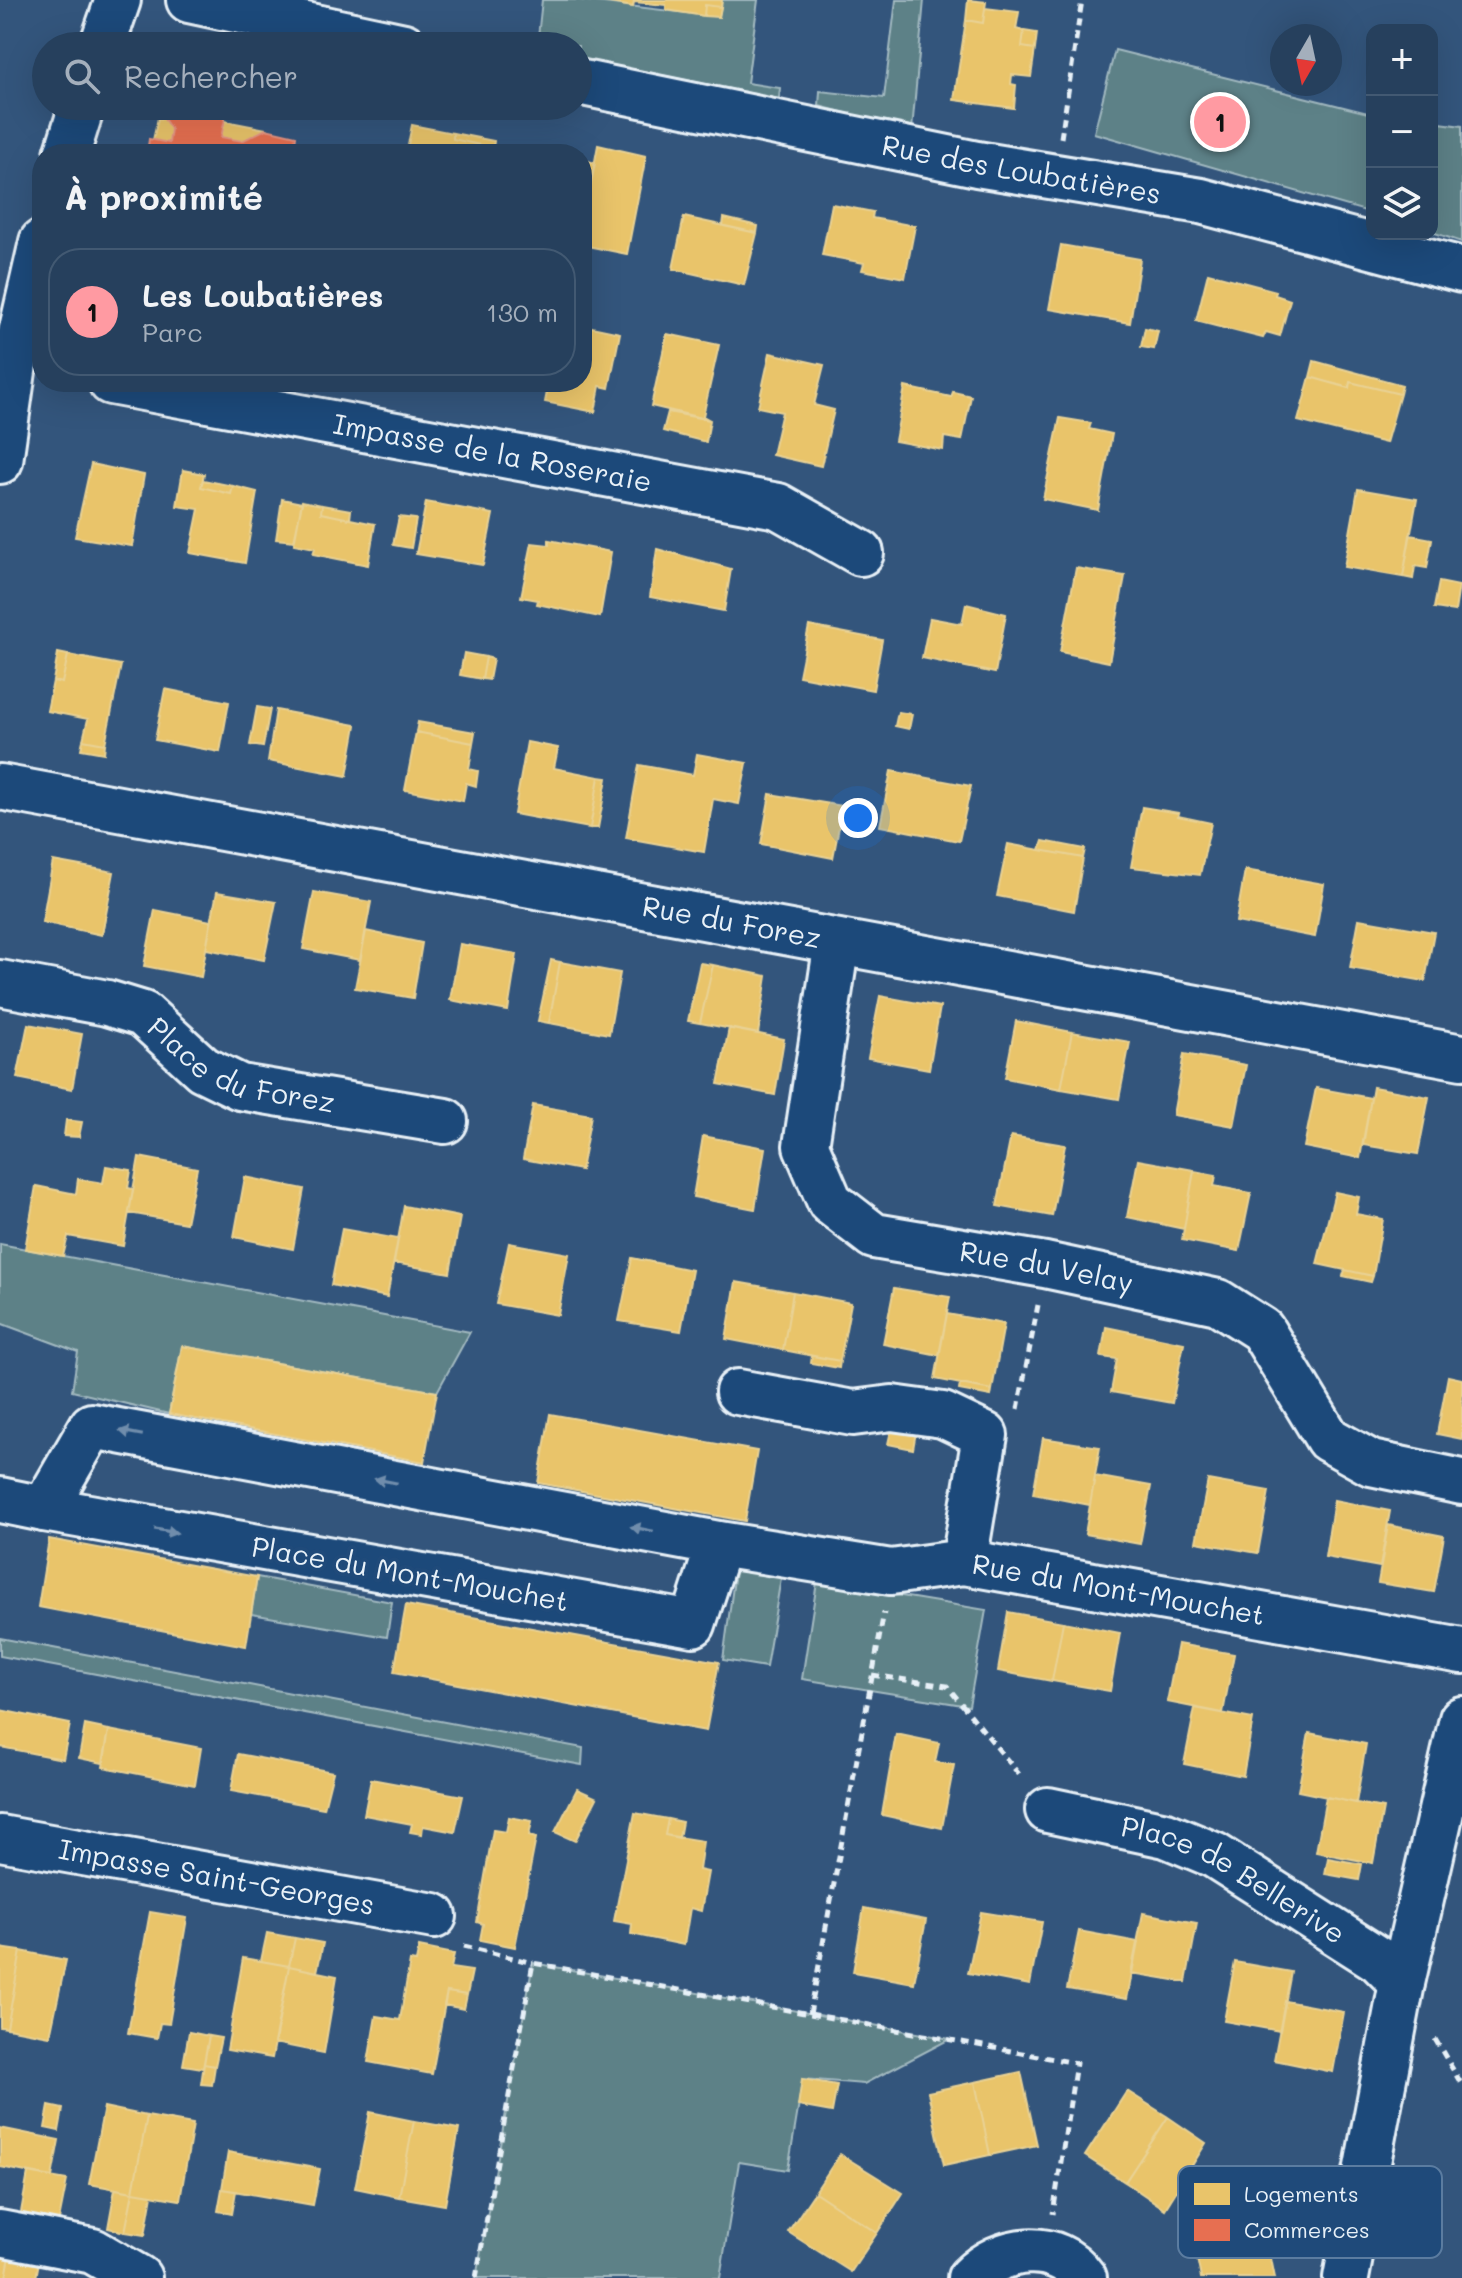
<!DOCTYPE html>
<html lang="fr">
<meta charset="utf-8">
<style>
:root{--surface:#26405d;--page:#324b66;--text:#f1f3f6;--muted:#a4afbc;--line:#425972;--accent:#ff9aa2}
body{margin:0;font-family:Mali,sans-serif;background:var(--page);color:var(--text)}
.controls{position:absolute;right:24px;top:24px;display:grid;overflow:hidden;border-radius:16px;box-shadow:0 8px 32px #0002}
.controls button{width:72px;height:72px;display:grid;place-items:center;padding:0;border:0;border-bottom:2px solid var(--line);background:var(--surface);color:var(--text);font:40px sans-serif}
.compass{position:absolute;left:1270px;top:24px;width:72px;height:72px;border-radius:50%;background:var(--surface);box-shadow:0 8px 32px #0002;rotate:189deg}
.you{position:absolute;left:858px;top:818px;width:28px;height:28px;margin:-20px;border:6px solid #fff;border-radius:50%;background:#1a73e8;box-shadow:0 0 0 12px #1a73e833}
.badge{display:grid;place-items:center;width:52px;height:52px;border-radius:50%;background:var(--accent);color:#111;font-size:26px;font-weight:700}
.pin{position:absolute;translate:-50% -50%;border:4px solid #fff;box-shadow:0 2px 8px #0006}
.list{margin:0;padding:0;list-style:none}
h2{display:flex;justify-content:space-between;align-items:center;height:104px;margin:0;padding:0 32px;font-size:34px}
h2 small{font-size:26px;font-weight:400;color:var(--muted)}
.list li{display:grid;grid-template-columns:52px 1fr auto;gap:24px;align-items:center;box-sizing:border-box;height:128px;margin:0 16px 16px;padding:0 16px;border:2px solid var(--line);border-radius:32px}
.list b{display:block;font-size:30px;white-space:nowrap}
.list p{margin:0;font-size:26px;white-space:nowrap;color:var(--muted)}
.list em{font-size:26px;font-style:normal;color:var(--muted)}
.icon{flex:none;width:44px;height:44px;fill:none;stroke:currentColor;stroke-width:2;stroke-linecap:round;stroke-linejoin:round}
.map{position:relative;flex:none;width:1462px;height:2278px;overflow:hidden}
.search{position:absolute;background:var(--surface);box-shadow:0 8px 32px #0002;left:32px;top:32px;width:560px;height:88px;display:flex;align-items:center;gap:20px;box-sizing:border-box;padding:0 28px;border-radius:44px;color:var(--muted);font-size:30px}
.panel{position:absolute;background:var(--surface);box-shadow:0 8px 32px #0002;left:32px;top:144px;width:560px;height:248px;border-radius:32px}
.map>svg:first-child{display:block}
</style>
<div class="map">
<svg width="1462" height="2278" viewBox="0 0 1462 2278">
<rect width="100%" height="100%" fill="#33557c"/>
<filter id="ink" filterUnits="userSpaceOnUse"><feTurbulence type="fractalNoise" baseFrequency=".0125" numOctaves="2"/><feDisplacementMap in="SourceGraphic" scale="16" xChannelSelector="R" yChannelSelector="G"/><feConvolveMatrix kernelMatrix="1 2 1 2 8 2 1 2 1" color-interpolation-filters="sRGB"/></filter>
<g filter="url(#ink)">
<path fill="#5d8187" stroke="#a2b9c0" stroke-width="2" d="M542,0H579L719,17L722,0H758L747,83L780,88L779,99L578,58V46H537Z
M896,0H924L912,130L819,106L820,91L884,98Z
M1115,50L1372,114V213L1094,133Z
M1432,122L1462,126V242L1432,232Z
M0,1244L63,1256L470,1332L437,1392L182,1346L169,1414L72,1391L78,1352L0,1323Z
M736,1564L782,1572L766,1667L723,1660Z
M257,1577L392,1602L387,1637L251,1614Z
M817,1582L986,1610L969,1706L802,1679Z
M0,1638L583,1748L582,1765L0,1656Z
M533,1963L950,2039L864,2084L803,2079L788,2170L739,2162L720,2278H476Z"/>
<path fill="#e9c46a" stroke="#e9d295" stroke-width="2" d="M593,0H722L721,7L705,5L704,16L666,10V5L634,2L633,7Z
M968,0L986,2L983,23L966,20Z
M705,5L721,7L719,17L704,16Z
M985,8L1019,12L1016,29L1024,31L1022,47L1035,49L1031,77L1012,75L1011,84L1016,85L1014,108L954,100L966,20L983,23Z
M1024,31L1037,33L1035,49L1022,47Z
M158,118L164,119L171,129L169,143L153,140Z
M225,121L266,129L242,141L221,137Z
M412,125L453,133V139L493,148L492,154H406Z
M453,133L494,141L493,148L453,139Z
M598,145L646,156L627,254L582,245V203L587,204Z
M588,161L595,163L587,204L582,203V187Z
M832,204L873,212L872,218L915,226L905,278L862,270L864,263L822,255Z
M684,217L757,233L744,285L673,269Z
M724,218L758,226L757,233L723,226Z
M1061,245L1140,259L1130,323L1049,309Z
M1208,273L1276,291L1275,295L1290,300L1280,336L1266,332L1263,338L1196,321Z
M582,325L620,333L609,388L600,386L595,412L545,402L549,382H582Z
M1145,328L1158,331L1154,349L1141,347Z
M667,334L719,345L703,416L710,420L651,406Z
M770,353L824,365L814,405L834,410L821,466L772,455L782,412L758,407Z
M1314,361L1402,385L1400,394L1350,382L1349,388L1310,377Z
M1310,377L1349,388L1350,382L1400,394L1386,443L1298,421Z
M905,387L951,397L953,392L971,396L962,440L944,437L943,450L895,441Z
M668,412L710,420L706,442L663,431Z
M1060,418L1091,423L1089,429L1112,434L1098,510L1043,499Z
M91,464L144,475L132,546L75,537Z
M183,470L204,474L201,487L231,494L233,486L257,492L245,563L190,553L199,509L177,506Z
M203,480L233,486L231,494L201,487Z
M1358,489L1417,499L1403,577L1344,567Z
M282,499L302,503L294,541L276,539Z
M302,501L322,505L321,513L375,524L368,565L313,554L315,548L294,544Z
M426,502L493,514L483,565L416,554Z
M322,505L351,510L350,519L321,513Z
M399,517L416,519L411,548L393,545Z
M1410,535L1432,539L1427,568L1415,566L1413,579L1403,577Z
M549,540L611,552L600,617L537,604L538,600L521,597L532,543L549,545Z
M657,549L731,569L724,611L650,597Z
M1076,568L1125,576L1109,662L1060,652Z
M1439,582L1459,586L1455,611L1434,608Z
M966,604L1006,614L995,673L922,658L930,618L962,624Z
M809,626L882,640L873,690L799,676Z
M58,653L68,655L62,683L53,681Z
M464,653L486,657L482,679L460,675Z
M68,655L121,665L105,744L83,740L88,719L47,711L53,681L62,683Z
M486,657L493,659L489,680L482,679Z
M165,689L229,702L220,752L155,740Z
M257,707L270,709L263,747L250,745Z
M276,710L356,725L347,776L268,761Z
M898,712L912,714L909,729L895,726Z
M418,722L475,732L473,743L416,732Z
M416,732L473,743L469,769L478,771L476,786L466,783L463,801L405,790Z
M83,740L105,744L104,753L81,749Z
M527,742L558,748L554,768L599,777L590,828L514,814Z
M697,754L747,763L739,804L713,799L704,852L626,838L639,765L693,775Z
M891,771L971,786L959,841L880,826Z
M599,777L607,778L598,828H590Z
M770,794L843,806L833,858L761,844Z
M1142,807L1179,813L1178,816L1211,823L1200,875L1131,867Z
M1043,841L1085,849L1083,858L1040,850Z
M1008,844L1083,858L1074,911L997,896Z
M53,861L114,872L102,935L42,922Z
M1245,870L1324,884L1315,937L1236,922Z
M217,892L276,902L264,960L206,949Z
M314,892L371,902L360,960L303,949Z
M155,910L211,921L201,977L144,966Z
M1359,919L1434,932L1425,981L1350,968Z
M366,931L422,943L413,998L355,988Z
M460,944L517,954L508,1011L450,1000Z
M551,960L560,962L549,1023L538,1021Z
M560,962L620,973L609,1034L549,1023Z
M700,963L713,965L700,1023L688,1021Z
M713,965L767,976L758,1034L700,1023Z
M880,996L940,1007L929,1069L868,1058Z
M1016,1021L1072,1032L1061,1089L1005,1078Z
M28,1024L82,1034L72,1089L17,1078Z
M729,1028L784,1039L775,1095L718,1084Z
M1072,1032L1130,1042L1119,1099L1061,1089Z
M1184,1054L1246,1065L1234,1126L1173,1115Z
M1373,1087L1429,1097L1418,1154L1363,1145Z
M1316,1088L1371,1098L1360,1158L1304,1147Z
M533,1105L591,1115L581,1170L523,1159Z
M66,1120L82,1122L79,1137L64,1136Z
M703,1136L765,1148L755,1209L693,1197Z
M1011,1136L1065,1145L1052,1216L997,1206Z
M139,1157L197,1168L186,1223L129,1213Z
M1138,1160L1194,1170L1184,1229L1127,1217Z
M106,1166L131,1170L128,1188L133,1189L123,1246L68,1236L63,1256L25,1249L36,1186L76,1194L78,1179L103,1183Z
M1194,1171L1216,1175L1214,1186L1251,1193L1239,1251L1182,1240Z
M245,1177L304,1189L293,1249L234,1237Z
M1335,1192L1359,1197L1356,1214L1383,1219L1373,1276L1317,1264Z
M404,1206L460,1217L450,1273L394,1263Z
M342,1229L398,1239L387,1297L331,1285Z
M509,1243L569,1254L558,1315L496,1304Z
M632,1258L692,1270L681,1331L619,1321Z
M1345,1270L1373,1276L1371,1282L1343,1276Z
M736,1282L793,1292L783,1350L726,1339Z
M894,1288L950,1297L939,1355L883,1344Z
M793,1292L851,1303L840,1361L783,1350Z
M947,1314L1004,1324L992,1390L935,1379Z
M1106,1327L1184,1343L1172,1403L1111,1392L1117,1359L1101,1357Z
M182,1346L437,1392L424,1462L169,1414Z
M812,1356L840,1361L839,1368L811,1363Z
M1448,1376L1462,1379V1439L1437,1434Z
M960,1384L992,1390L991,1396L959,1390Z
M550,1414L757,1451L745,1521L538,1483Z
M893,1422L917,1426L913,1449L888,1444Z
M1043,1438L1100,1447L1090,1505L1033,1494Z
M1095,1476L1151,1486L1140,1544L1085,1534Z
M1208,1480L1269,1491L1258,1553L1196,1542Z
M1334,1500L1390,1511L1380,1567L1325,1557Z
M1388,1525L1444,1536L1434,1592L1378,1583Z
M49,1539L257,1577L246,1646L38,1607Z
M406,1605L719,1662L706,1731L394,1672Z
M1008,1612L1063,1622L1052,1681L998,1671Z
M1063,1622L1120,1633L1110,1691L1052,1681Z
M1178,1644L1234,1654L1223,1713L1167,1702Z
M1195,1708L1253,1719L1243,1776L1184,1764Z
M0,1710L70,1724L63,1759L0,1747Z
M85,1725L109,1730L103,1763L79,1758Z
M109,1730L201,1748L195,1785L103,1767Z
M1309,1733L1366,1744L1356,1803L1298,1791Z
M896,1734L939,1743L935,1762L954,1765L942,1828L882,1815Z
M238,1754L333,1772L324,1808L231,1791Z
M371,1779L463,1796L455,1832L423,1826L422,1834L410,1832L412,1824L364,1815Z
M577,1789L597,1798L575,1841L555,1832Z
M1326,1797L1383,1808L1373,1863L1316,1852Z
M635,1813L668,1819L665,1835L703,1841L699,1870L708,1872L701,1911L690,1908L684,1945L631,1934L632,1924L614,1921Z
M509,1817L532,1821L529,1836L536,1838L515,1947L480,1940L483,1924L477,1922L493,1830L506,1832Z
M668,1819L682,1822L679,1838L665,1835Z
M1328,1858L1362,1864L1359,1880L1325,1874Z
M864,1908L926,1920L914,1983L853,1972Z
M150,1912L187,1918L169,2024L160,2023L157,2038L128,2033Z
M981,1912L1042,1922L1030,1985L968,1973Z
M1143,1913L1197,1923L1186,1982L1131,1973Z
M1079,1931L1138,1942L1127,1999L1067,1989Z
M267,1933L295,1938L289,1966L261,1961Z
M295,1938L323,1943L317,1972L289,1966Z
M419,1947L454,1954L451,1968L472,1971L467,1995L447,1992L432,2074L368,2062L376,2016L400,2020L410,1961L416,1962Z
M0,1948L21,1951L7,2028L0,2027Z
M21,1951L66,1960L50,2036L7,2028Z
M243,1958L289,1966L272,2058L227,2050Z
M1235,1962L1291,1972L1280,2031L1224,2021Z
M289,1966L337,1976L324,2053L274,2043Z
M447,1992L467,1995L464,2009L444,2005Z
M1285,2001L1344,2012L1333,2072L1274,2060Z
M189,2032L209,2036L203,2068L183,2065Z
M209,2036L221,2038L215,2066L204,2064Z
M204,2064L215,2066L212,2085L201,2084Z
M1021,2072L1037,2145L990,2155L975,2082Z
M802,2079L837,2085L832,2112L798,2106Z
M975,2082L990,2155L944,2165L928,2092Z
M1127,2091L1168,2117L1125,2182L1085,2156Z
M49,2106L63,2109L59,2131L45,2128Z
M104,2107L147,2116L133,2192L89,2184Z
M370,2112L414,2121L399,2197L355,2188Z
M147,2116L193,2124L180,2200L133,2192Z
M1168,2117L1206,2143L1165,2209L1125,2182Z
M414,2121L459,2129L445,2205L399,2197Z
M0,2128L59,2140L52,2177L0,2167Z
M228,2152L320,2169L313,2205L222,2189Z
M840,2154L903,2193L877,2233L815,2192Z
M28,2173L67,2180L58,2225L20,2218Z
M115,2189L133,2192L125,2232L108,2228Z
M222,2189L236,2191L232,2214L218,2211Z
M133,2192L152,2195L145,2235L125,2232Z
M815,2192L877,2233L851,2272L788,2232Z
M1265,2229L1275,2278H1201L1194,2244Z
M0,2248L11,2250L6,2278L0,2277Z
M11,2250L40,2256L36,2278H6Z"/>
<path fill="#e76f51" stroke="#e79683" stroke-width="2" d="M167,106H228L221,137L242,141L266,129L296,136L293,154H147L149,139L169,143L171,129L164,119Z"/>
<g fill="none" stroke-linecap="round" stroke-linejoin="round">
<defs>
<g id="minor">
<path d="M189,0L404,46"/>
<path d="M102,46L118,0"/>
<path id="s1" d="M578,82L977,164L1201,201L1462,270"/>
<path d="M67,154L82,106"/>
<path id="s2" d="M111,382L778,506L861,553"/>
<path d="M0,461L14,364L42,242"/>
<path id="s3" d="M0,787L1462,1057"/>
<path id="s4" d="M837,942L806,1146L830,1202L874,1236L1045,1265L1218,1302L1262,1330L1328,1439L1371,1463L1462,1482"/>
<path id="s5" d="M0,983L107,1003L143,1014L203,1069L240,1087L445,1121"/>
<path d="M738,1392L853,1413L892,1408L943,1415L985,1435L964,1562"/>
<path d="M0,1500L44,1509"/>
<path id="s6" d="M719,1544L693,1624L44,1509L92,1426L719,1544L891,1572L964,1562L1462,1651"/>
<path id="s7" d="M1048,1810L1166,1835L1214,1855L1379,1960L1402,1983"/>
<path id="s8" d="M0,1838L434,1916"/>
<path d="M0,2233L93,2251L139,2278"/>
<path d="M970,2278C1000,2247 1056,2238 1084,2278"/>
<path d="M1346,2278L1402,1983L1462,1719"/>
</g>
</defs>
<use href="#minor" stroke="#e8f1f8" stroke-width="50"/>
<path stroke="#e8f1f8" stroke-width="5" stroke-dasharray="8 6" stroke-linecap="butt" d="M1061,138L1082,0
M1018,1409L1038,1305
M872,1675L947,1686L1022,1778
M464,1946L533,1963
M810,2014L884,1612
M1435,2039L1462,2085
M476,2278L533,1963L1076,2063L1053,2214"/>
<use href="#minor" stroke="#1f4a7a" stroke-width="44"/>
</g>
<defs><path id="oneway-solid" d="M-6-.8H1V-3.2L6.5 0L1 3.2V.8H-6Z" transform="scale(2)"/></defs>
<g fill="#6f8dac">
<use href="#oneway-solid" transform="translate(131 1433) rotate(-169)"/>
<use href="#oneway-solid" transform="translate(386 1481) rotate(-169)"/>
<use href="#oneway-solid" transform="translate(642 1529) rotate(-169)"/>
<use href="#oneway-solid" transform="translate(166 1531) rotate(10)"/>
</g>
</g>
<g text-anchor="middle" stroke-width="8" stroke-linejoin="round" paint-order="stroke">
<g font-size="28" fill="#e8f1f8" stroke="#1f4a7a">
<text dy="10" stroke="none"><textPath href="#s1" startOffset="452">Rue des Loubatières</textPath></text>
<text dy="10" stroke="none"><textPath href="#s2" startOffset="388">Impasse de la Roseraie</textPath></text>
<text dy="10" stroke="none"><textPath href="#s3" startOffset="744">Rue du Forez</textPath></text>
<text dy="10" stroke="none"><textPath href="#s5" startOffset="262">Place du Forez</textPath></text>
<text dy="10" stroke="none"><textPath href="#s4" startOffset="498">Rue du Velay</textPath></text>
<text transform="translate(410 1574) rotate(10)" y="10">Place du Mont-Mouchet</text>
<text dy="10" stroke="none"><textPath href="#s6" startOffset="1882">Rue du Mont-Mouchet</textPath></text>
<text dy="10" stroke="none"><textPath href="#s8" startOffset="220">Impasse Saint-Georges</textPath></text>
<text dy="10" stroke="none"><textPath href="#s7" startOffset="200">Place de Bellerive</textPath></text>
</g>
</g>
<rect x="1178" y="2166" width="264" height="92" rx="12" fill="#1f4a7a" stroke="#5b7ca0" stroke-width="2"/>
<rect x="1194" y="2183" width="36" height="22" fill="#e9c46a"/>
<rect x="1194" y="2219" width="36" height="22" fill="#e76f51"/>
<g font-size="22" fill="#e8f1f8">
<text x="1244" y="2202">Logements</text>
<text x="1244" y="2238">Commerces</text>
</g>
</svg>
<div class="controls">
<button>+</button>
<button>−</button>
<button><svg class="icon" aria-label="layers" viewBox="0 0 24 24"><path d="M12 4l9 5-9 5-9-5zM3 14l9 5 9-5"/></svg></button>
</div>
<svg class="compass" viewBox="-18 -18 36 36"><path d="M0-13l5 13h-10z" fill="#e53935"/><path d="M0 13l5-13h-10z" fill="#a4afbc"/></svg>
<div class="you"></div>
<div class="pin badge" style="left:1220px;top:122px">1</div>
<div class="search"><svg class="icon" aria-label="search" viewBox="0 0 24 24"><circle cx="10" cy="10" r="6"/><path d="M15 15l6 6"/></svg>Rechercher</div>
<section class="panel">
<h2>À proximité<small></small></h2>
<ul class="list">
<li><span class="badge">1</span><div><b>Les Loubatières</b><p>Parc</p></div><em>130 m</em></li>
</ul>
</section>
</div>
